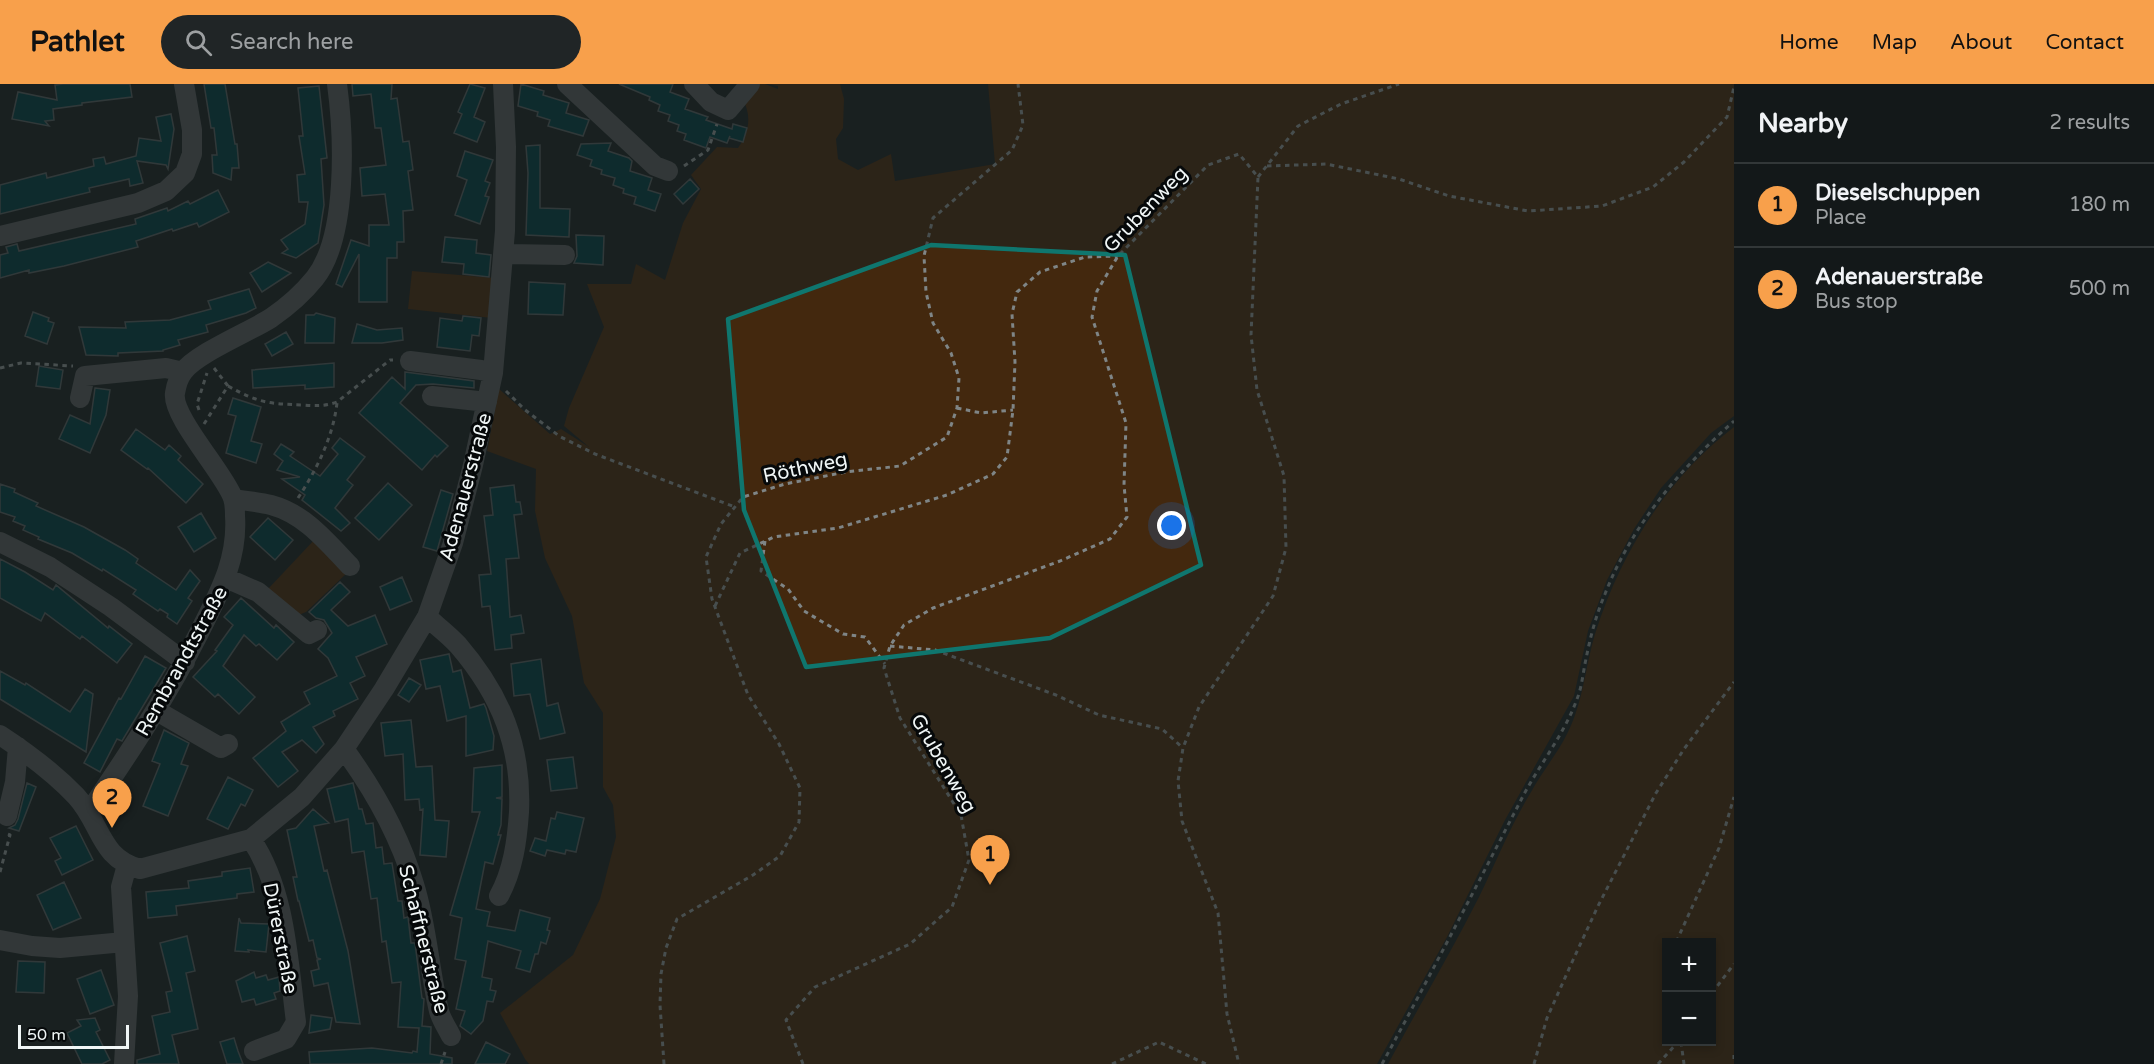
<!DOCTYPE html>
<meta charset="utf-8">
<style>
:root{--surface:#131819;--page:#202526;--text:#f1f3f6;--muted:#9da0a2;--line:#323738;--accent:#f8a04b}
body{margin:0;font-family:"Varela Round",sans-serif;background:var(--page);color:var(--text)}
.controls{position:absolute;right:18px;bottom:18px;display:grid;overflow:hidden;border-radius:0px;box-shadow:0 3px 9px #0003}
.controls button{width:54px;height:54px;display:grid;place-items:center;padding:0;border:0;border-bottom:2px solid var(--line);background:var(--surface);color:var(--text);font:30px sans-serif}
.scale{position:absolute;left:18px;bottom:15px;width:111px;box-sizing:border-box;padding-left:6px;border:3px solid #f0f6f6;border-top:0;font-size:16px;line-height:21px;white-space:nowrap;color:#f0f6f6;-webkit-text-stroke:4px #06090a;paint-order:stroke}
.you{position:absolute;left:1172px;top:442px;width:21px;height:21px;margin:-15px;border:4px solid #fff;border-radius:50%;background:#1a73e8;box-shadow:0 0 0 9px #1a73e833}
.badge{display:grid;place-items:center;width:39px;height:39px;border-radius:50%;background:var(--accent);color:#111;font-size:20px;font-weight:700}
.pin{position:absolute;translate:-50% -50px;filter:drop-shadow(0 2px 3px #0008)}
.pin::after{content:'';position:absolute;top:32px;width:21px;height:18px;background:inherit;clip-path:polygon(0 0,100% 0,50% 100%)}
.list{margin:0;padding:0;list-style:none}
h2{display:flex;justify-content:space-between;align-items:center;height:78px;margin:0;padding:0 24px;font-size:26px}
h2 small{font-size:20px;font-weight:400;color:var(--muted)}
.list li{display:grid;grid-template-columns:39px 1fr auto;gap:18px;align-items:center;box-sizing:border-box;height:84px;padding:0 24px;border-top:2px solid var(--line)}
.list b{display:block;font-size:22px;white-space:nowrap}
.list p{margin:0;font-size:20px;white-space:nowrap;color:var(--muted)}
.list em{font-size:20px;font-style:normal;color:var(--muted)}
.icon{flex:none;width:33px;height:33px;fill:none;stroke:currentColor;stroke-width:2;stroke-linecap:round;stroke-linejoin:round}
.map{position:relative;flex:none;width:1734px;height:980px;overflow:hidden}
header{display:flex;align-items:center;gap:36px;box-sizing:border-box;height:84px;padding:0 30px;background:var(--accent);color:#111}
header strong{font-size:28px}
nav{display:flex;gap:33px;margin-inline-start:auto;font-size:21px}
.search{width:420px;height:54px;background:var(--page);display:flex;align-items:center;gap:15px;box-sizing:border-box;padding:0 21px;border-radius:33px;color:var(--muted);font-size:22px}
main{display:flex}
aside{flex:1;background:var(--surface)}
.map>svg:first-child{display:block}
</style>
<header>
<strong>Pathlet</strong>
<div class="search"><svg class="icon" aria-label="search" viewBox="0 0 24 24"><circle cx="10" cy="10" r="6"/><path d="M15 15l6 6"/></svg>Search here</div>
<nav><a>Home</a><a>Map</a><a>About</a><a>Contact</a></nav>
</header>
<main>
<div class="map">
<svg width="1734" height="980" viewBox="0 0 1734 980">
<rect width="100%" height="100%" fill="#192021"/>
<path fill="#43280e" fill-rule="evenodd" d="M756,0H765L778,5V2L768,0H840L844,15L843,44L836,55L838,75L858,86L891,70L895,97L995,80L988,0H1734V332L1711,349L1661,404L1634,445L1607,496L1588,547L1574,612L1505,736L1447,853L1377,980H529L525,975L500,929L573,871L600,815L616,753L613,721L603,703V629L584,599L572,532L545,474L535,427L536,385L487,367L499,305L550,350L561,345L589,363L564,342L569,324L604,243L587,200H631L636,180L665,196L683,139L701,105L691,91L717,63L738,64C749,49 752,32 743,16Z
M412,187L495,194L492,234L408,225Z
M1734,343V980H1388C1418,924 1450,870 1479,813C1496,778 1511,741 1531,708C1542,688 1557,670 1567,650C1583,619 1585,584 1595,550C1620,470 1667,394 1734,343ZM1666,858H1712V958H1666Z
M316,454L348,488L306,528L296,532L268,505Z"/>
<path fill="#01383d" stroke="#4d5657" stroke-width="1.5" d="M63,0H130L132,13L82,19V21L53,25L54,36L45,37L49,42L12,35L18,8L57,16L55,1Z
M204,0H225L235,60H237L239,84H232L231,96L213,89L212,71H217L214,44H211Z
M352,0H392L391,15L397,14L403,58L409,57L413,86L408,87L413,126L403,127L404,158H397V174H387V218H359V170L342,203L336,200L351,156L369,162V141H389L385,110L362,112L360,84L386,81L381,44H375L371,10L353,12Z
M470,0L485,4L474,33L485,38L477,58L454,49L462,30L458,28Z
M521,0L544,7L543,11L569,19L566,29L589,36L583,52L548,42L550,36L537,32L538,28L518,22Z
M619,0H673L670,8L689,15L685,25L708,33L706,36L732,45L733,40L747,44L743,58L729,54L730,52L727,59L710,53L706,64L684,56L686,50L677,47L679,41L668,37L670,31L658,27L660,21L649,16L650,13Z
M319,2L327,74L321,75L324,121L318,159L296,174L282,169L288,165L281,156L305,140L308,118H299L297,91L305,90L299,52H303L298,4Z
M171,30L174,45L168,85L166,81L137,77L143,99L130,102L129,95L89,104L90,108L0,130V101L46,89L47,94L94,82L93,75L104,73L106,80L136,72L139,54L161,57L156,33Z
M611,59L608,67L629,74L632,77L630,87L652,94L648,106L661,110L655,127L634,120L636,113L623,109L624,105L613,101L615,94L601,90L602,86L590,82L592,76L577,71L581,60Z
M540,61V124L570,125L569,153L526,151L528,89L526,62Z
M465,67L493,76L485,97L490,99L485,112L489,113L480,140L455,131L467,96L457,92Z
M690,95L699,105L683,120L674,110Z
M218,106L229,128L199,143L197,139L173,147L172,145L136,157L138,163L64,182L29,189V186L0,194V171L8,169L6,163L17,160L19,167L136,140L135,135L167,124L168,127L188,117L190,120Z
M576,151L604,152L603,181L574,179L577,172Z
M445,153L477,156L476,169L491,171L489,193L463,190L464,180L442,178Z
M268,178L291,189L262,208L250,189Z
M529,198L565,200L563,231L528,230Z
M249,205L256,224L246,229L206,241L208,248L178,256L180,261L163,266V267L118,269V272L86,271L79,243L126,244L125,238L170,236L211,225L208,217Z
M33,228L49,234L48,237L54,239L47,260L25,252Z
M316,229L335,234L334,259H305L306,231H314Z
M463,232L481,234L479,252L472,251L470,267L437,263L440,234L462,237Z
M357,240L377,246L402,244L403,256L382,259H352Z
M286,248L293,260L272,272L265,260Z
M334,279V303L305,305V301L253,304L252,286Z
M39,282L63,286L60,305L36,302Z
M405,288L474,297V304L433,300L416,301L400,319L448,362L437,373L435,371L422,386L359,329L392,293L405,305Z
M95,304L110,306L106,331L90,369L59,355L70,331L90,340Z
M233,314L261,323L251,357L262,360L256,379L226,369L236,332L228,330Z
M136,345L165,366L169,361L181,372L178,376L203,400L186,419L148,384L147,385L121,366Z
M340,354L365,373L347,396L353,401L335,424L350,439L341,447L302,416L305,411L282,395L300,393L277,386L283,377L274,370L281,360L294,368L290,372L320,392L338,370L332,364Z
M388,399L412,421L379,456L355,434Z
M0,400L15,405L14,408L38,419L36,422L84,443L125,466L138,475L136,479L176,506L190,486L200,497L188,514L192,517L177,540L167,533L168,530L160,525L158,527L133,510L136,506L103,485L102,487L72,469L38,455L39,453L23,446L25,442L13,437L15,433L0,428Z
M514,401L516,418H520L522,430L514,431L519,474L506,475L510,533L521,531L524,549L511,551L512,564L495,566L490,522L482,523L479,491L491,490L484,432L493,431L490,404Z
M441,406L453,410L437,467L423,463Z
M201,429L216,454L194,468L178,443Z
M268,434L293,456L275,476L250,453Z
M0,475L25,488L53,506L56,501L108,544L109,542L132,560L117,579L82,552L80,555L45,529L41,537L0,514Z
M402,493L412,517L390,526L380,503Z
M340,498L350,508L331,526L348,542L375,531L387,560L356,573L365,592L350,599L358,615L333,627L335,632L313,643L324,660L316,669L302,656L282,668L298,687L278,703L253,674L286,647L281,638L310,620L304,608L337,592L328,574L318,565L332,549L324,536L316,534L309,528Z
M241,514L274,544L276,541L294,558L277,576L259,560L256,562L244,551L223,582L255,613L239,630L218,610L215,613L193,593L217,567L215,566L233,541L224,533Z
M449,570L453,588L461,586L470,624L484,620L486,624L494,652L493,666L466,672V632L447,637L440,602L426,605L420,576Z
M145,572L166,584L122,657L117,655L100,688L84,679L119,614L121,615Z
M541,575L547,622L558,619L565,649L540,655L530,610L514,612L511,580Z
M0,587L25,601L26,599L70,628L85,605L93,610L86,668L0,615Z
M409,594L421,601L409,618L398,611Z
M411,636L416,683L432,682L435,736L449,737L446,773L420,771L423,725L420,726L419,715L405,716L403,670L385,672L381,639Z
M164,646L189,659L181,680L188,682L168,732L143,722L160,680L152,677Z
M573,673L577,704L551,707L547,676Z
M502,681V713L496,714L502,715L501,741L498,751H501L493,780L485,778L476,825L490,828L487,842L515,847L520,826L550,834L547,846L550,847L546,860L541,858L538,870H535L530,888L516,884L521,867L488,857L482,893L492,895L490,906L496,907L493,918L487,917L483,937L471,950L460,942L465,927L456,925L466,877L455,875L462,834L450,831L480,728H472L474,684Z
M228,693L253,706L245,722L241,720L228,745L207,735Z
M27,699L36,703L19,747L9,744L15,741L18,735Z
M353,699L359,725H362L366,740L373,739L376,764L382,763L384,780L392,779L398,817H402L404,834L408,833L411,859H415L422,914L424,915L422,942L431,943L430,970L452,974V980H310L309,968L372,964L412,969L413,967L417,968L419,944L398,943L401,898L392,899L386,857L382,858L377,814L371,815L364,767L352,769L348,735L335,738L327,705Z
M313,725L329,739L314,742L324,787L327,786L348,867L360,940L336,938L328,899L314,902L311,887L319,885L317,876L321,875L317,874L313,856L309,857L299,817H298L293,793H297L287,746L296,744Z
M557,728L584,734L576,768L566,766L565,770L547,766L545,772L530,767L535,754L546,757L551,734L555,735Z
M76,742L93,776L62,791L55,777L61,774L50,754Z
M250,784L254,808L237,810V814L176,822L177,831L148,834L146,808L189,804L188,797L222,792V788Z
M64,798L81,834L53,846L37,811Z
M239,834L241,839L269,840L266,868L248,866L249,868L235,867Z
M187,852L195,887L186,889L198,945L172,951L179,980H137V976L160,970L152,932L170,928L166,908L172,907L160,859Z
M18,877L45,878L44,909L16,908Z
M101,886L114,921L90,930L77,895Z
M254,888L256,894L266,891L268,896L279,893L280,907L274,909L276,915L256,921L254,915L242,918L236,897Z
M311,931L332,934L330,945L309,949Z
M95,934L100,946L96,948L110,976L102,980H82L67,949L81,942L77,936Z
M234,954L238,967L243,980H227L220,958Z
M486,958L510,970L505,980H475Z"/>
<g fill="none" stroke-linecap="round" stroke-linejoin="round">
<path stroke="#7f8586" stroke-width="3" stroke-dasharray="4.5 4.5" stroke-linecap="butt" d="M684,82L708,66L717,40
M1267,82L1326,80L1399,95L1449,112L1528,127L1602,122L1653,103L1684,78L1727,33L1734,3
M1258,93L1298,42L1341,20L1399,0
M0,284L21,279L73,282
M214,284L228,302
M506,307L524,325L559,352L595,370L735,423
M957,324L981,329L1013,326
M199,326L197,320L207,289
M204,340L228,302C258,319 270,320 304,321C316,322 326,322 337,318L390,276H393
M298,414C317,385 333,353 337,319
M765,457L761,487L788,505L804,527L843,550L865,553L885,580
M715,522L740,469L774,453L838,444L947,411L993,390L1007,373L1013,326L1015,278L1012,230L1017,208L1040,188L1085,173L1118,172
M890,562L935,566L1056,611L1099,631L1162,645L1183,664
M0,788L10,751L5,749
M1678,858V854L1719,764L1734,713
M1712,909L1734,880
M1681,958L1684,980
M1734,971V975
M441,980L445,968
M664,980L660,921L661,890L666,864L677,835L753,791L780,772L799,738L800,704L779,660L748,611L712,515L706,473L721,440L743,413L785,400L846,388L900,382L947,353L957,324L959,294L951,269L933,239L926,208L924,172L933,134L1012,66L1023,41L1018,0
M803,980L786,936L815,903L910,860L952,823L969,776L961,731L900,634L884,584L890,562L904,541L933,524L1060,477L1110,455L1127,433L1124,401L1126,339L1092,233L1097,207L1118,172L1208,81L1239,70L1258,93L1251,251L1257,306L1284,392L1286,464L1273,512L1199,623L1183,664L1178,697L1182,737L1218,829L1227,930L1239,980
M1112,980L1159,958L1206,980
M1382,980C1430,892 1476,803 1522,714C1539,681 1564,651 1577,615C1582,603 1583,588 1586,575C1590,554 1596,531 1605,510C1632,441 1679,386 1734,337
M1534,980L1547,934L1573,876L1598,822L1656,709L1684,665L1734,598
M1658,980L1678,958"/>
<path stroke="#505354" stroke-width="20" d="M567,0L655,82L668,87
M694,0L711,18L728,26L750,0
M0,152L138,119L166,107L185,89L192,70V46L184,0
M503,170L565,171
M410,277L481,286L493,289
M432,312L487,318
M80,314L85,292L166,284L183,288
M234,415C246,417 259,418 271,421C305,430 327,458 350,482
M0,458L50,483L111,523L185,578
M226,494L258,508L309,550L317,546
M427,533C437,542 449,551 458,561C501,611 522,663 519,728C517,758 513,786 499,812
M157,627L221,664L228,660
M0,651C26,668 54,689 76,712C102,740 99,774 140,785L251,755L302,713L344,665L384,605L427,533L453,459L473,381L493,289L505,147L506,63L503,0
M344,665C374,706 399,750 414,800C427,841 429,885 439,927C441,935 447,944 451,952
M89,728C129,669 168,611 200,547C219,509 238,476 235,432C235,427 235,420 233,414C224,389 171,332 175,309C176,303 179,293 183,288C195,270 251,247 271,234C287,223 303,209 315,194C348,152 344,52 337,0
M7,732L15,698L18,663
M251,755C286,807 288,877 296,938L286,955L254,967
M0,856L32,862L60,864L124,858
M124,980L128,912L121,803L127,781"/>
</g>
<path d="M0 0H1734V980H0ZM931,161L1125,171L1201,481L1050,554L806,583L744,426L728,235Z" fill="#192021" fill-opacity=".55" fill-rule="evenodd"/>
<path fill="none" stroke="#0f766e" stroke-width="4.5" stroke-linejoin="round" d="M931,161L1125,171L1201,481L1050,554L806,583L744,426L728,235Z"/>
<g text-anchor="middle" stroke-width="6" stroke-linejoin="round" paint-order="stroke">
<g font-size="20" fill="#f0f6f6" stroke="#06090a">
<text transform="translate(1145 125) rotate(-46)" y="7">Grubenweg</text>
<text transform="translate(805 383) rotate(-12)" y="7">Röthweg</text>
<text transform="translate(465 403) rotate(-75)" y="7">Adenauerstraße</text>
<text transform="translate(181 577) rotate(-61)" y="7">Rembrandtstraße</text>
<text transform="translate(944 679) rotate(60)" y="7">Grubenweg</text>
<text transform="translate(281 854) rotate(79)" y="7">Dürerstraße</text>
<text transform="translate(424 855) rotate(76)" y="7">Schaffnerstraße</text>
</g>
</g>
</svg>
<div class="controls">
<button>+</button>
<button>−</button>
</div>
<div class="scale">50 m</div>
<div class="you"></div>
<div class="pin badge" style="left:990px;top:801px">1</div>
<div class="pin badge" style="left:112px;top:744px">2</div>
</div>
<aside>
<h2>Nearby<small>2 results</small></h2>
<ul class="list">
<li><span class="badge">1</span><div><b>Dieselschuppen</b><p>Place</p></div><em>180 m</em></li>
<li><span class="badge">2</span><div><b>Adenauerstraße</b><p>Bus stop</p></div><em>500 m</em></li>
</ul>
</aside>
</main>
